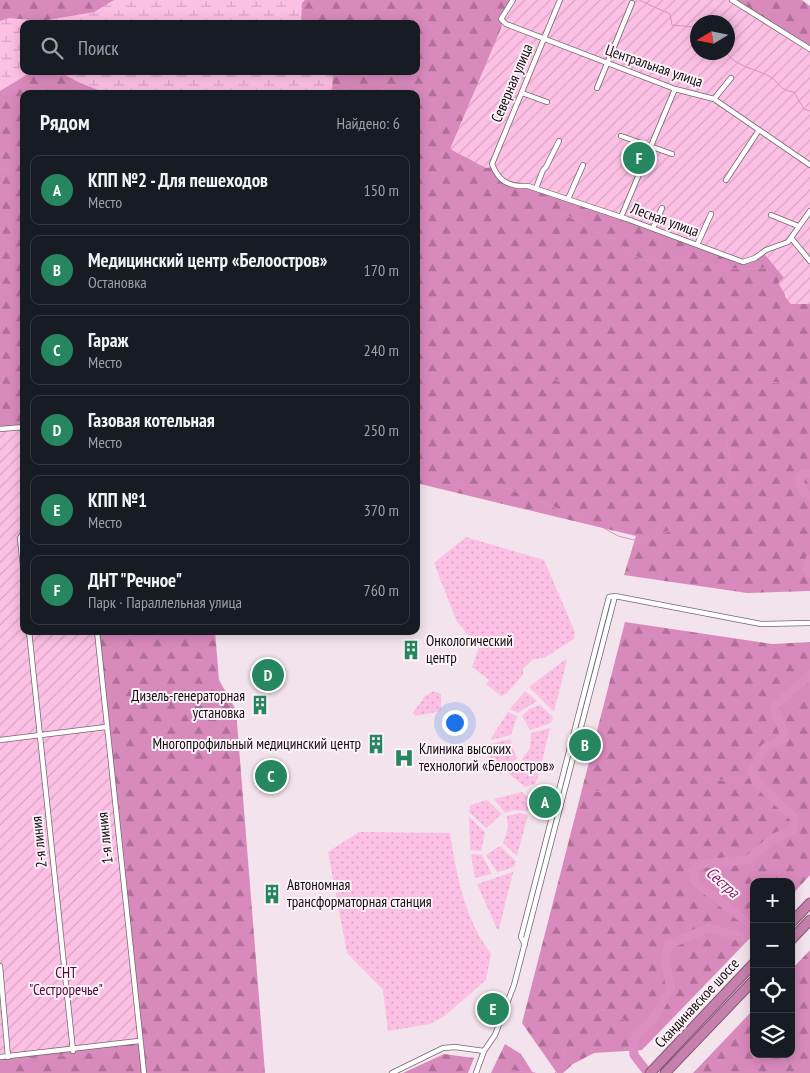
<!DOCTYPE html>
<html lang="ru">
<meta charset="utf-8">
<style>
:root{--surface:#171b24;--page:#242831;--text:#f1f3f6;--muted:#9ea1a6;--line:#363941;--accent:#25865f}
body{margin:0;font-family:"PT Sans Narrow",sans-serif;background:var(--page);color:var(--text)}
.controls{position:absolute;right:15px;bottom:15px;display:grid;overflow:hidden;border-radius:10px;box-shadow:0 2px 12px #0003}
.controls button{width:45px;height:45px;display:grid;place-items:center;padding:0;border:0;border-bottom:1px solid var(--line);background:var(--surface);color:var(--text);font:25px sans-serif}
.compass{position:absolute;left:690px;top:15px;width:45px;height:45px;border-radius:50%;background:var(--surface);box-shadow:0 2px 12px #0003;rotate:260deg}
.you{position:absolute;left:454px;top:722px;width:18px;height:18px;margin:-12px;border:4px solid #fff;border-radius:50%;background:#1a73e8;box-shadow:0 0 0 8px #1a73e833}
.badge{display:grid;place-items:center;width:32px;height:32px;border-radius:50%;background:var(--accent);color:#fff;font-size:16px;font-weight:700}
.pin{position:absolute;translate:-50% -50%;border:2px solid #fff;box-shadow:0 1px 5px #0006}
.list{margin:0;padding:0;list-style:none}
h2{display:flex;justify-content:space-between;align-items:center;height:65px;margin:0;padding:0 20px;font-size:21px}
h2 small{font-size:16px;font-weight:400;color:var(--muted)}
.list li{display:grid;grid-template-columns:32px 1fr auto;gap:15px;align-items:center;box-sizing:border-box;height:70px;margin:0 10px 10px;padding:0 10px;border:1px solid var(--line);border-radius:10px}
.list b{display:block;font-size:19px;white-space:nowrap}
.list p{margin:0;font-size:16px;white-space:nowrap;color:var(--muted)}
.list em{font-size:16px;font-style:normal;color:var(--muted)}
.icon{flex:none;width:28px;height:28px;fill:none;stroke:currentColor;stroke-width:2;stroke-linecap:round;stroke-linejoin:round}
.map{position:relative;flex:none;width:810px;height:1073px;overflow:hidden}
.search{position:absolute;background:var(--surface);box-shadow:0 2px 12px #0003;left:20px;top:20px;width:400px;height:55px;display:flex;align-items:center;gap:12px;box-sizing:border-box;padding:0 18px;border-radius:10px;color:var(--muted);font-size:19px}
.panel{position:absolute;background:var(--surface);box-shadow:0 2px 12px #0003;left:20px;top:90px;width:400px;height:545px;border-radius:10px}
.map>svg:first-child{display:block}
</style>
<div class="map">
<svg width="810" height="1073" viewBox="0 0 810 1073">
<defs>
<pattern id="grass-dots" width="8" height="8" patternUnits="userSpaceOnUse" patternTransform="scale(1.25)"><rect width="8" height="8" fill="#fdc0e5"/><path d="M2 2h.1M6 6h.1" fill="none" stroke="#d8a4c3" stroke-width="1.8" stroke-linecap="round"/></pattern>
<pattern id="forest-firs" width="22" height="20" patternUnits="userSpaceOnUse" patternTransform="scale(1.25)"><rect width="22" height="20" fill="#d98abc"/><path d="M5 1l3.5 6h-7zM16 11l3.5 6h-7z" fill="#af6f97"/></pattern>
<pattern id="wetland-marsh" width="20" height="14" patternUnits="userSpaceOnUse" patternTransform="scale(1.25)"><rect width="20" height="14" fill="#fdc0e5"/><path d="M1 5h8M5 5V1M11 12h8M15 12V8" fill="none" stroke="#d8a4c3"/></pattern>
<pattern id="garden-furrows" width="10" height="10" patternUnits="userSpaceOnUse" patternTransform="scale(1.25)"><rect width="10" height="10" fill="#fdc0e5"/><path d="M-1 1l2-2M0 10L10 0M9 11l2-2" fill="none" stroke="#d8a4c3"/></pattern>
</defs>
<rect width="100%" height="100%" fill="#f3e3ec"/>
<path fill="url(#grass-dots)" d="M466,537L544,560L575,632L574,639L544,658L533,659L523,669V675L506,694L501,696L486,684L489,680L472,667L479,647L457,622L434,563Z
M566,659L567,660L554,712L529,687Z
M434,691L441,694V711L415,716L413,713L425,696Z
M525,691L537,701L518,713L510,709Z
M540,705L553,717L551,723L530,730L522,716L529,709Z
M508,712L517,716L511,735L490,740Z
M550,728L540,770L528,765L522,759L530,748L531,733Z
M510,739L517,759L510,763L497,764L485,753L488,745Z
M520,762L527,768L539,774L535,784L525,787L502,768Z
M522,792L531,800L528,811L514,810L505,813L494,799Z
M487,800L502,814L486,828L469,812L470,805Z
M520,813L528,815L517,856L503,843L508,828L507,816Z
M469,817L485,832L481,851L470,850Z
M359,832L450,833C457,877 464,917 491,954L486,980L446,1015L430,1024L388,1031L383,990L347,953L328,852Z
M500,846L516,861L514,867L497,872L486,855Z
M471,854L482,855L492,874L475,878Z
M513,872L499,929H497L477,884Z"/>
<path fill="url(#forest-firs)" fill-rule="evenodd" d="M0,0H513L502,22L493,167L528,186L763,252L785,278V296L791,304H810V591L747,593L624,575L636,536L416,483V94H24V427L0,429ZM24,24H416V71H24Z
M732,0H802L810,6V49Z
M625,622L772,644L810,642V875L791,896V882H754V934L642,1050L594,1053L573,1064L563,1073H557L522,1023Z
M97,631H215L219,680L236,710L265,1073H0V1057Z
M810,950V1073H693L754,1009V1054H791V970Z
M505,1044L521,1054L533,1073H491Z
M444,1054L474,1058L468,1073H403Z"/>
<path fill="url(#wetland-marsh)" d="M114,0H305L302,3L301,24H24V71H33L0,91V21L9,18L41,21L94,12Z
M58,71H333L332,94H108L78,82Z"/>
<path fill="url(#garden-furrows)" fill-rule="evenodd" d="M513,0H732L810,49V304H791L778,283L784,278L763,252L743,262L528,186L508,185L493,167L486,168L450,149ZM698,22H728V52H698Z
M24,427V631H97L139,1037L138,1041L0,1057V429Z"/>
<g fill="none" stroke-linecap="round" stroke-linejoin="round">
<path stroke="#dd8ec0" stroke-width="1" d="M639,0L670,14L672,25L693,27L698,36
M725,52C737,67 753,68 769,76C781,83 778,90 794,92L804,109L810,111
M0,168L24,175
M547,209L570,217L606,236L617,240L631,255L645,260L684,261L733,269L766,268L782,302L786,307L810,312
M490,359L528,369L585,392L691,383L717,396L733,408
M416,471L441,485H500L602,527L618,536L634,540L653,537L673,529L701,512L727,487L731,475L726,430L728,418L737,400L751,388L769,382L792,384L802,389L810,398
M585,791L615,792L666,775L681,774L726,781L755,777
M0,1061L72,1055L136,1046
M497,1069L535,1073
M456,1073L463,1071
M555,1073C568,1062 562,1056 567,1042C572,1029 590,1010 605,1010C616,1010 629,1025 637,1032"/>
<path stroke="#dd8ec0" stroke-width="9" d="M810,474L804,473L799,481L804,493L810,496
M810,559L807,568L810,573
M648,1073L634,1055L633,1043L637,1032L651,1022L671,988C667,972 663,959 670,944L709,928L742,937L749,933L751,925L694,881L693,870L701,864L748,860L774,838L793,830L795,818L756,782L752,768L765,748L784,738C784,725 775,719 775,706L810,675"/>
<defs>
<path id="street" d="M513,0L501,19L506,24L675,89L714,99L810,165
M560,0L492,164C499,182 509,187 528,186L627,219L743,262L755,258L766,250L788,242L810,211
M732,0L810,49
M597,88L632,3
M522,93L547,102
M714,99L731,78
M621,136L672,154
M726,180L759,130
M536,188L543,170L546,167L559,141
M568,199L583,165
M771,215L798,226
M621,217L675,89
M653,228L662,208
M792,239L810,261
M697,245L711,214
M0,429L24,427
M24,532L20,538L24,576
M29,631L73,1051
M97,631L144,1073
M0,740L106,727
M525,945L521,937L609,597L615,596L761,624L810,623
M0,966L8,1057
M0,1057L139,1041
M392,1073L443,1048L455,1047L484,1051
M476,1073L484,1051L495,1035L514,985L615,596"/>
<path id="highway" d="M791,923L810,903
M791,940L810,920
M650,1073L754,963
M665,1073L754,980"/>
</defs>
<use href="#street" stroke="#74676f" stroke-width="6"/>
<use href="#highway" stroke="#865875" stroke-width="11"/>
<use href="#street" stroke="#fff" stroke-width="4.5"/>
<use href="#highway" stroke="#c580ac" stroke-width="9"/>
</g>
<defs>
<symbol id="building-bare" viewBox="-9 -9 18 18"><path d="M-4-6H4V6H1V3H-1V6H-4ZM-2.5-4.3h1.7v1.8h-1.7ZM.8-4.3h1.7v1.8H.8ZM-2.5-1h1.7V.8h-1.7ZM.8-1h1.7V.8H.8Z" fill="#25865f" stroke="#fef2f9" stroke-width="2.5" paint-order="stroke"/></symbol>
<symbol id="hospital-bare" viewBox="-9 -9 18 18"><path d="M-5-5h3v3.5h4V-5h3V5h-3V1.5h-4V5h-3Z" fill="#25865f" stroke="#fef2f9" stroke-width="2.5" paint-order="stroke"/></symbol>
</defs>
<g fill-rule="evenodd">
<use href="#building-bare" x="397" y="636" width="28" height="28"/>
<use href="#building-bare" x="246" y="691" width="28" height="28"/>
<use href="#building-bare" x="362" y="730" width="28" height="28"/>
<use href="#hospital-bare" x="390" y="744" width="28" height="28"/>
<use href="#building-bare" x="258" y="880" width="28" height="28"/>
</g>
<g text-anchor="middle" stroke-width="4" stroke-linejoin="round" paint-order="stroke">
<g font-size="15" fill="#120d10" stroke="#fef2f9">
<text transform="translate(654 66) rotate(19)" y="5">Центральная улица</text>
<text transform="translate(512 83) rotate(-67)" y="5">Северная улица</text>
<text transform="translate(665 220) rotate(20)" y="5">Лесная улица</text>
<text transform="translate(105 838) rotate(-96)" y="5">1-я линия</text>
<text transform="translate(39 842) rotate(-96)" y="5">2-я линия</text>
<text transform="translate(697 1003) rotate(-47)" y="5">Скандинавское шоссе</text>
</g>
<g font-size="15" fill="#120d10" stroke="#fef2f9" text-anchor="start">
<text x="426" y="646">Онкологический<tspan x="426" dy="17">центр</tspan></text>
<text x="245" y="701" text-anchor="end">Дизель-генераторная<tspan x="245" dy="17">установка</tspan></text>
<text x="361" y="749" text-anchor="end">Многопрофильный медицинский центр</text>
<text x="419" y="754">Клиника высоких<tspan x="419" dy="17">технологий «Белоостров»</tspan></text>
<text x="287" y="890">Автономная<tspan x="287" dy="17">трансформаторная станция</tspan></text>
</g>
<g font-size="15" fill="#50093d" stroke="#fef2f9">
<text x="66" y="978">СНТ<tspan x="66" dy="17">"Сестроречье"</tspan></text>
</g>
<g font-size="16" font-style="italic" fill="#802465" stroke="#fef2f9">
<text transform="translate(723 882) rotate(41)" y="6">Сестра</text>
</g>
</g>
</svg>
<div class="controls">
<button>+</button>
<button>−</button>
<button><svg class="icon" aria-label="locate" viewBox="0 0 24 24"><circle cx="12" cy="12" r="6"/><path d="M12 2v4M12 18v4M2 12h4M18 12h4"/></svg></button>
<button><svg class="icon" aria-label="layers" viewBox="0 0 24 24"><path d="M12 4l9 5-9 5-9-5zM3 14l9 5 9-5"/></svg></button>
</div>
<svg class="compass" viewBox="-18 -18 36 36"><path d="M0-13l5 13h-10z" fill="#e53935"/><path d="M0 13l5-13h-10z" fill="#9ea1a6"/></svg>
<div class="you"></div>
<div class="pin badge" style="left:545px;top:802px">A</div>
<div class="pin badge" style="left:585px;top:745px">B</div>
<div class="pin badge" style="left:271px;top:776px">C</div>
<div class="pin badge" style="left:268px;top:675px">D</div>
<div class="pin badge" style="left:493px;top:1009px">E</div>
<div class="pin badge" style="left:639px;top:158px">F</div>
<div class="search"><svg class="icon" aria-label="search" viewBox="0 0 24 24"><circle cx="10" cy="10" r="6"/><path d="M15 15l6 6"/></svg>Поиск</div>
<section class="panel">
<h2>Рядом<small>Найдено: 6</small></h2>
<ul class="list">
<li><span class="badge">A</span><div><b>КПП №2 - Для пешеходов</b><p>Место</p></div><em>150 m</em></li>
<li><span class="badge">B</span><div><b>Медицинский центр «Белоостров»</b><p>Остановка</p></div><em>170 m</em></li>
<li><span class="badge">C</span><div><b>Гараж</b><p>Место</p></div><em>240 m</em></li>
<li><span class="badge">D</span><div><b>Газовая котельная</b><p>Место</p></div><em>250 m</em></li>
<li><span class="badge">E</span><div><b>КПП №1</b><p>Место</p></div><em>370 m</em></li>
<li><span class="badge">F</span><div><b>ДНТ &quot;Речное&quot;</b><p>Парк · Параллельная улица</p></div><em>760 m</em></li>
</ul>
</section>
</div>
